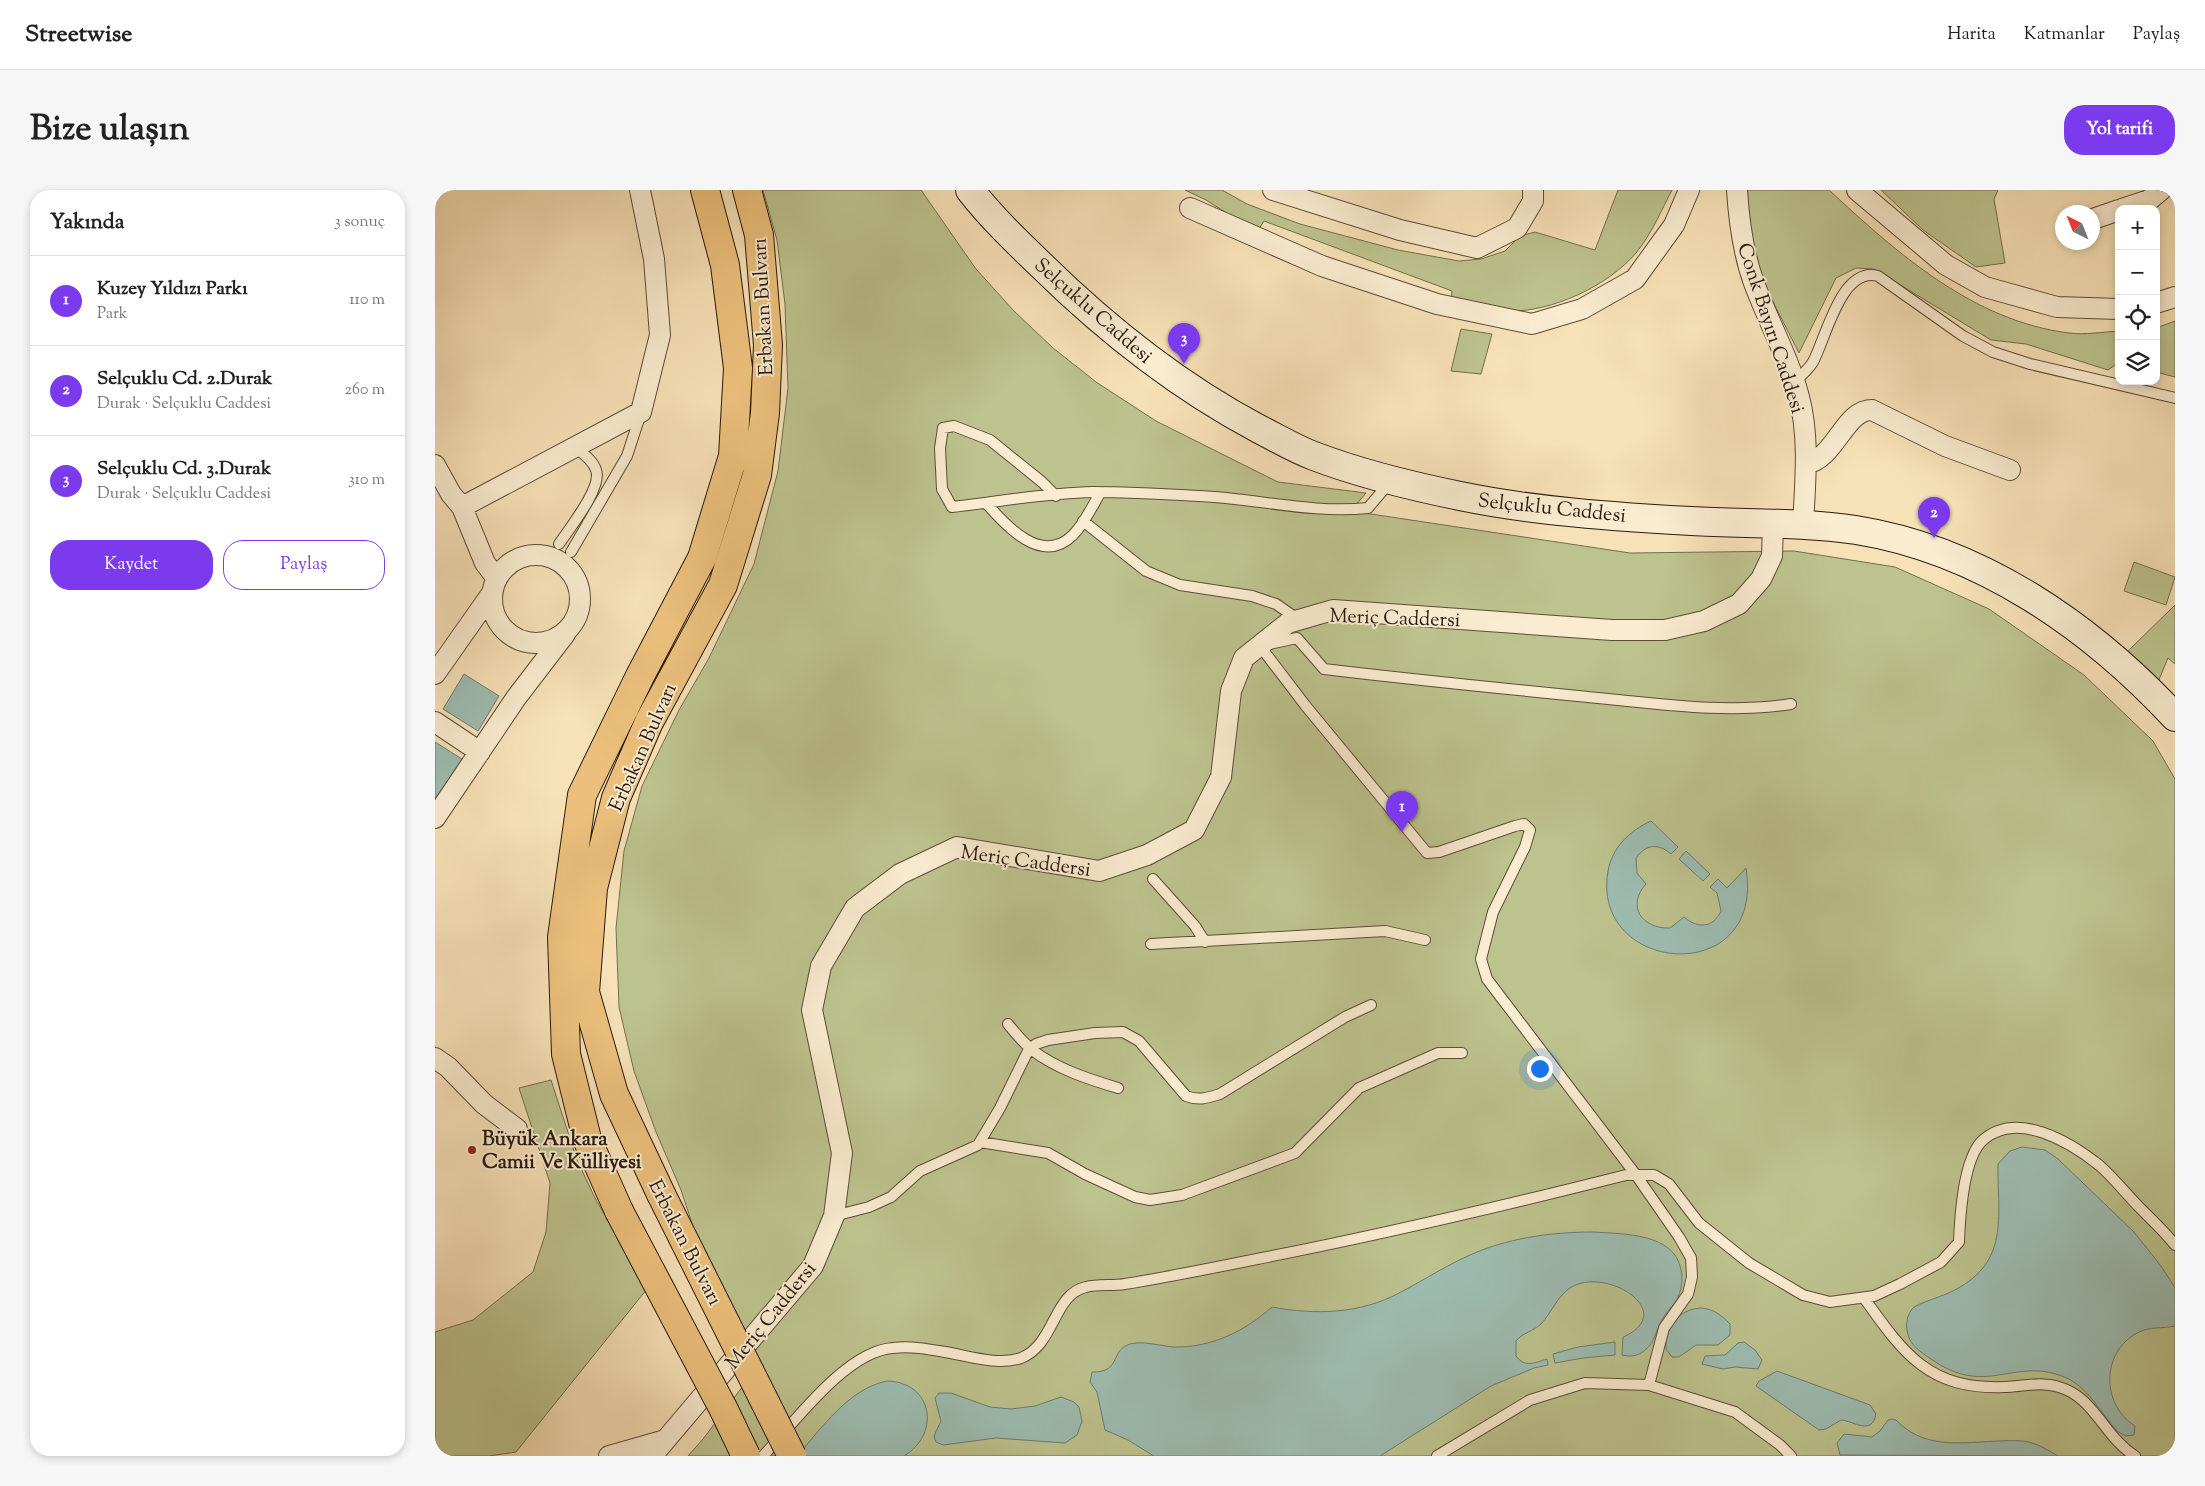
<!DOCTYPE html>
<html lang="tr">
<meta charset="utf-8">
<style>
:root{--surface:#fff;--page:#f6f6f6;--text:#222;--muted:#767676;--line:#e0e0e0;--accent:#7c3aed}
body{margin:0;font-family:"Sorts Mill Goudy",serif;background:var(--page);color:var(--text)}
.controls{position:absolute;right:15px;top:15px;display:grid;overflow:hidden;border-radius:10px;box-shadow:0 2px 8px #0003}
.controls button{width:45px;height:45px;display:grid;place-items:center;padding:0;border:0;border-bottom:1px solid var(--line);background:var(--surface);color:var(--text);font:25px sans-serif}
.compass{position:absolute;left:1620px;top:15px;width:45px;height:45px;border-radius:50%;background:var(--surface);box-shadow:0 2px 8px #0003;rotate:317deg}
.you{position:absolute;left:1104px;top:878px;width:18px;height:18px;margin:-12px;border:4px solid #fff;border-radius:50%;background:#1a73e8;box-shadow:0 0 0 8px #1a73e833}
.badge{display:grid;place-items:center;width:32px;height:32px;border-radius:50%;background:var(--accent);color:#fff;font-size:16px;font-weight:700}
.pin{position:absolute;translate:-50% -41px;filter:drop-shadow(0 1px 2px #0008)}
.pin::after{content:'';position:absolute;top:26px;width:18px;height:15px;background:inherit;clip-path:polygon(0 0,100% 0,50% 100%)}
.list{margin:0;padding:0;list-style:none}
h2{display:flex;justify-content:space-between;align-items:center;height:65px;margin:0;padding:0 20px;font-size:21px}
h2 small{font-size:16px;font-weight:400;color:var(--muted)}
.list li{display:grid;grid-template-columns:32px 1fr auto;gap:15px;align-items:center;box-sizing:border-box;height:90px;padding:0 20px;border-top:1px solid var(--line)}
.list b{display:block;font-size:19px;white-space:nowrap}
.list p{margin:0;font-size:16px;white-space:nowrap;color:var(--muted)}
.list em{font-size:16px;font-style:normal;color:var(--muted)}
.actions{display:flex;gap:10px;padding:15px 20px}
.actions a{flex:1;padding:11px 0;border:1px solid var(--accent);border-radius:20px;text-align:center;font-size:18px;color:var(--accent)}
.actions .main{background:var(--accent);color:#fff}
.icon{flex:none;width:28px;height:28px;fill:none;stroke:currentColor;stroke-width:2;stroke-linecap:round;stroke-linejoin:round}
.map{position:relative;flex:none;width:1740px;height:1266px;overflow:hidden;border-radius:20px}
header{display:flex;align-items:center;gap:30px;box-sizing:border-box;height:70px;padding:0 25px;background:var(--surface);border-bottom:1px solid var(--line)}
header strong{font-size:24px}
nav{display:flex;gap:28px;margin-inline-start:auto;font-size:18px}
.intro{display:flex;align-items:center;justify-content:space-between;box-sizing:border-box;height:120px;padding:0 30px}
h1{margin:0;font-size:35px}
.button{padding:12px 22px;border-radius:20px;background:var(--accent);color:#fff;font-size:18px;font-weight:700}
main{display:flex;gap:30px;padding:0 30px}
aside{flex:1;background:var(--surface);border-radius:20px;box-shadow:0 2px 8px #0003}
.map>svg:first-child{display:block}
</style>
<header>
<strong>Streetwise</strong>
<nav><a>Harita</a><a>Katmanlar</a><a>Paylaş</a></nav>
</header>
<div class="intro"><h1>Bize ulaşın</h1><a class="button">Yol tarifi</a></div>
<main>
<aside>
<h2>Yakında<small>3 sonuç</small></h2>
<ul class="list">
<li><span class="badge">1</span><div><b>Kuzey Yıldızı Parkı</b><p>Park</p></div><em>110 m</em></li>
<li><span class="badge">2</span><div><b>Selçuklu Cd. 2.Durak</b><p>Durak · Selçuklu Caddesi</p></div><em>260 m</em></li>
<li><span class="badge">3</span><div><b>Selçuklu Cd. 3.Durak</b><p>Durak · Selçuklu Caddesi</p></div><em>310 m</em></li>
</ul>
<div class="actions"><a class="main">Kaydet</a><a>Paylaş</a></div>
</aside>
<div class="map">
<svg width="1740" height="1266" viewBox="0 0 1740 1266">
<rect width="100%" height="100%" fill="#f7e1b7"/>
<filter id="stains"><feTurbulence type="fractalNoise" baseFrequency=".004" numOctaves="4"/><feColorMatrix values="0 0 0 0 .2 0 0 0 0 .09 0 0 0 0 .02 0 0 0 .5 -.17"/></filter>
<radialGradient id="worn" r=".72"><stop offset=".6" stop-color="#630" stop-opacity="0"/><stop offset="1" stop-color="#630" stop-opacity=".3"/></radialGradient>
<path fill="#bdc38e" stroke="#726e4f" d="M328,0H486L541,79L579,121L618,158L661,192L721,231L843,292L931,303L916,321L1195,363L1359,361L1460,377L1554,419L1649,485L1718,551L1740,589V1266H253L268,1249L323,1176L278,1097L246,1000L221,942L199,881L184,817L181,738L189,661L207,596L244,520L274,468L319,374L343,281L353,198L350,114L342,50Z
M750,0H787L812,14L865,34L963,60L1024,71L1046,69L1070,61L1085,46L1100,42L1160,60L1183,0H1237C1226,21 1216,45 1201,63C1173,96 1115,123 1072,121C1054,121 1034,115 1016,112L1017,101L829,31L822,42L771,10Z
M1307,0H1394C1462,63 1538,131 1634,143C1650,145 1668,142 1684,141V172L1673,180L1591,154L1556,150L1439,79L1421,78L1401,88L1364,163L1330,96L1307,32Z
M1446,0H1563L1559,9L1570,73L1541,77L1488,40Z
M1740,131V187L1721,182V138Z
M1026,139L1057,144L1046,184L1016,181Z
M1699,372L1740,387L1731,415L1689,401Z
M1740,415V474L1733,468L1723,492L1693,461Z
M116,890L142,970L160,1008L212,1099L81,1262L54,1266H0V1142L38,1130L98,1082L111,1042L115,993L84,898Z"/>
<path fill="#9dbdb2" stroke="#6e7c71" d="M29,484L64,506L43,541L8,519Z
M0,552L27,569L0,611Z
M1216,631L1243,657L1236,664C1223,653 1211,654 1201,668L1202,683L1211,694C1191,716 1207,739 1235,738L1249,727C1263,739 1278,738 1286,721L1282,703L1275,697L1283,689L1292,698L1311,678C1331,799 1155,785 1173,681C1177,658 1194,641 1216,631Z
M1251,661L1275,684L1268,691L1244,669Z
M1587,957L1610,960L1623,969L1699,1042L1726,1076L1740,1098V1136C1727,1139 1715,1136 1702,1143C1666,1163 1666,1214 1700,1236L1699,1245L1691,1246L1683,1242C1664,1222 1653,1194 1624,1185C1576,1169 1550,1207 1496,1169C1486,1162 1477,1157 1473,1145C1470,1134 1472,1124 1479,1117C1494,1109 1511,1106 1525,1097C1575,1068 1562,1022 1563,974L1575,961Z
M1159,1042C1188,1044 1240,1043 1246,1080C1248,1089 1247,1098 1243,1107C1240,1114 1234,1119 1230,1125C1221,1136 1221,1153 1209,1161C1203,1166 1195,1167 1187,1165L1188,1147C1245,1122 1170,1075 1135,1098C1121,1108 1117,1122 1106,1134C1099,1141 1087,1143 1081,1151V1166C1090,1178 1099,1173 1112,1169L1113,1175L1099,1178L1056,1196L945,1266H719L693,1250L670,1240L662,1202L655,1192L657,1182C689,1183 673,1155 701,1153C713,1152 727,1156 739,1157C776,1158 810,1141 837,1117C880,1125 925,1124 964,1103C991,1089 1015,1073 1042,1062C1079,1047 1120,1042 1159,1042Z
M1266,1118C1279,1119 1286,1125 1295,1134V1145L1283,1155H1261L1244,1167H1237L1231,1159C1229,1137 1244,1119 1266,1118Z
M1180,1152V1165L1148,1168L1120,1173L1118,1164L1143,1157Z
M1309,1152L1320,1160L1327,1170L1323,1179L1300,1177L1288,1179L1267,1174L1270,1166L1290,1165L1303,1153Z
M1342,1181L1435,1215L1441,1224C1437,1246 1419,1231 1406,1230L1391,1239L1384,1240L1321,1196L1324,1191Z
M452,1191C498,1192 506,1244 469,1266H362C387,1238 413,1199 452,1191Z
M504,1203H516L555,1217L576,1219L600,1216L626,1207L639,1212L644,1217L647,1231L642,1245L630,1253L561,1248L508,1255L501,1252L499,1246L506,1231L500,1208Z
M1457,1229L1461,1230C1495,1266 1542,1248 1588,1251C1600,1252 1613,1260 1623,1266L1405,1265L1402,1253L1409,1244L1437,1247L1445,1241L1453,1230Z"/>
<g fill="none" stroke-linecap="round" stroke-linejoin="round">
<defs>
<path id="lane" d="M1359,192C1366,186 1373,180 1378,172C1391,148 1406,76 1443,86L1528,146L1558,162L1595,174L1740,208
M621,306L607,292L555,250L519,236L508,238L505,258L507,299L517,317C563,312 610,303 657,302C692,302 728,304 763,306C820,308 876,324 933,318L955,292
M551,313C571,336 607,376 638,345C649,334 657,317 665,303
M648,331L711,381L745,395L817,406L841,414L864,430
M124,354C134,339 168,297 161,280C158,270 148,264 140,257
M136,362L192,266L206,223
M718,689L760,736L770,752
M716,754L950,741L990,750
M573,834C580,843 588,852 597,860C622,879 653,889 683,898
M545,952L613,963L650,984L700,1007L715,1010L747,1005L860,963L924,898L1003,863H1027
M399,1026L434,1017L456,1007L485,981L543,955L565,918L593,861L601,854L613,850L660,843L688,842L704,851L751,906C764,911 772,908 785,904L910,827L936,815
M1429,1108C1469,1164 1494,1200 1569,1197C1591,1196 1611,1190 1632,1200C1661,1213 1671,1248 1700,1266
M1214,1195L1229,1138L1253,1104L1257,1087L1256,1068L1244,1047L1201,985L1052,789L1046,769L1058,722L1090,657L1095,640L1089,634L1080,636L1004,662L992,663L870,515L825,456L862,448L889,479C980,490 1072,499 1163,508C1226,514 1293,524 1356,514
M328,1266C359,1233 411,1161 458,1158C476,1156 493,1159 510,1162C534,1166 562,1176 586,1168C620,1155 618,1104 651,1097C663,1094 677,1096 690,1094C734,1087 778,1078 822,1069C946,1045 1068,1016 1191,985H1219L1234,994L1264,1033L1314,1073L1368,1105L1395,1112L1439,1106L1465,1094L1506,1072L1524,1052C1525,1026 1528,968 1548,950C1582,920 1635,952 1664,975C1679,988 1692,1005 1706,1019C1717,1030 1730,1042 1740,1055
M1002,1266L1095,1210L1150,1193L1214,1195L1300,1222L1345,1255L1356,1266"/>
<path id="street" d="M838,0L965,40L1042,58L1082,38L1098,11V0
M1302,0C1304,32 1308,63 1319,93C1333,131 1354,168 1364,207C1375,249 1370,293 1368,336
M1422,0L1511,75L1550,97L1622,117L1684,119
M755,18L887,76L1002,114L1097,134L1147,119L1200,89L1239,35L1254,0
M1687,19L1714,10L1726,0
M1658,29L1684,20
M1721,113L1740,107
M1371,274C1400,269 1410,219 1437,220L1510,256L1575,280
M0,275L16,304L27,317L206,222L225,145L219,69L205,0
M27,317L50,373L62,389
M57 409a44 44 0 1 1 88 0a44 44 0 1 1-88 0Z
M0,484L57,403
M0,532L45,562
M0,628L81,508L130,444
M0,868L13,877L49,914L82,939
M174,1266L230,1250
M217,1266L378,1076L399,1026L407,963L377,820L386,776L420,718L465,684L522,657L664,681L712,665L759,640L786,587L796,501L809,468L853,433L898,420L1177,440H1230L1269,431L1304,414L1326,389L1337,366L1338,334"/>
<path id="secondary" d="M535,0C556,27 581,51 606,75C671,139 743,196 824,239C842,248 860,259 879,266C926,284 976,296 1025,306C1097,321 1182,327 1256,331C1311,334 1367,332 1421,340C1546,360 1655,436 1740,527"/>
<path id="highway" d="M226,1004L179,904L150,802L158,698L181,608L214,532L288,395L322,285L330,223L333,155L324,45L312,0
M184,1021L152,949L131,864L127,747L147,605L205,486L267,368L298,266L303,178L290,75L270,0"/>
</defs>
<use href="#lane" stroke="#5c4c3a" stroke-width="12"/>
<use href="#street" stroke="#5c4c3a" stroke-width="22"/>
<use href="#secondary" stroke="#281a10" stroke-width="30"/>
<use href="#highway" stroke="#281a10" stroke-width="30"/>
<use href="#lane" stroke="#faecd0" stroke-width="10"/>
<use href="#street" stroke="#faecd0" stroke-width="20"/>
<use href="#secondary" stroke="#faecd0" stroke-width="28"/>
<use href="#highway" stroke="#ecc07c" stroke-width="28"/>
<defs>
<path id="highway-bridge" d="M226,1004L357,1266
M184,1021L289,1220L311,1266"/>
</defs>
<use href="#highway-bridge" stroke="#281a10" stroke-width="30" stroke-linecap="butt"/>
<use href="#highway-bridge" stroke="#ecc07c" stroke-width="28"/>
</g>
<circle fill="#8f2418" stroke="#faecd0" stroke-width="2" cx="37" cy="960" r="5"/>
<g text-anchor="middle" stroke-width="4" stroke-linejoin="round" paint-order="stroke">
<g font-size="20" fill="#281a10" stroke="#faecd0">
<text transform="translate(327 117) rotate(-93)" y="7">Erbakan Bulvarı</text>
<text transform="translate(659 120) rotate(41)" y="7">Selçuklu Caddesi</text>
<text transform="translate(1337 138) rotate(72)" y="7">Conk Bayırı Caddesi</text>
<text transform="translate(1117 317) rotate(6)" y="7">Selçuklu Caddesi</text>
<text transform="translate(960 427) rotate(2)" y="7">Meriç Caddersi</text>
<text transform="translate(207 557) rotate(-66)" y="7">Erbakan Bulvarı</text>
<text transform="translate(591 670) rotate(8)" y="7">Meriç Caddersi</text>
<text transform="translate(251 1052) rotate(63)" y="7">Erbakan Bulvarı</text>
<text transform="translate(335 1125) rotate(-51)" y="7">Meriç Caddersi</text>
</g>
<g font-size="20" font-weight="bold" fill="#281a10" stroke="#faecd0" text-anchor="start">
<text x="47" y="955">Büyük Ankara<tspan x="47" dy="23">Camii Ve Külliyesi</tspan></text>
</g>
</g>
<rect width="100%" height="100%" filter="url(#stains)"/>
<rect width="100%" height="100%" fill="url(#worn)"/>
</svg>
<div class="controls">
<button>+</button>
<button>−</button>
<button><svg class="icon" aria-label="locate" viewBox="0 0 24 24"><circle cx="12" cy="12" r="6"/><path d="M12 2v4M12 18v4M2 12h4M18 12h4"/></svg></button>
<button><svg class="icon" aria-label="layers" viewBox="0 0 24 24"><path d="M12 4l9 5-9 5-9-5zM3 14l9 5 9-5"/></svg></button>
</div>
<svg class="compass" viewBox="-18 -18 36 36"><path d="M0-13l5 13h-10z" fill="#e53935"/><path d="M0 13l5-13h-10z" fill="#767676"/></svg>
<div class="you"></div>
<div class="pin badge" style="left:967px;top:642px">1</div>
<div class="pin badge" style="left:1499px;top:348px">2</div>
<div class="pin badge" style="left:749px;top:174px">3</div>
</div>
</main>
